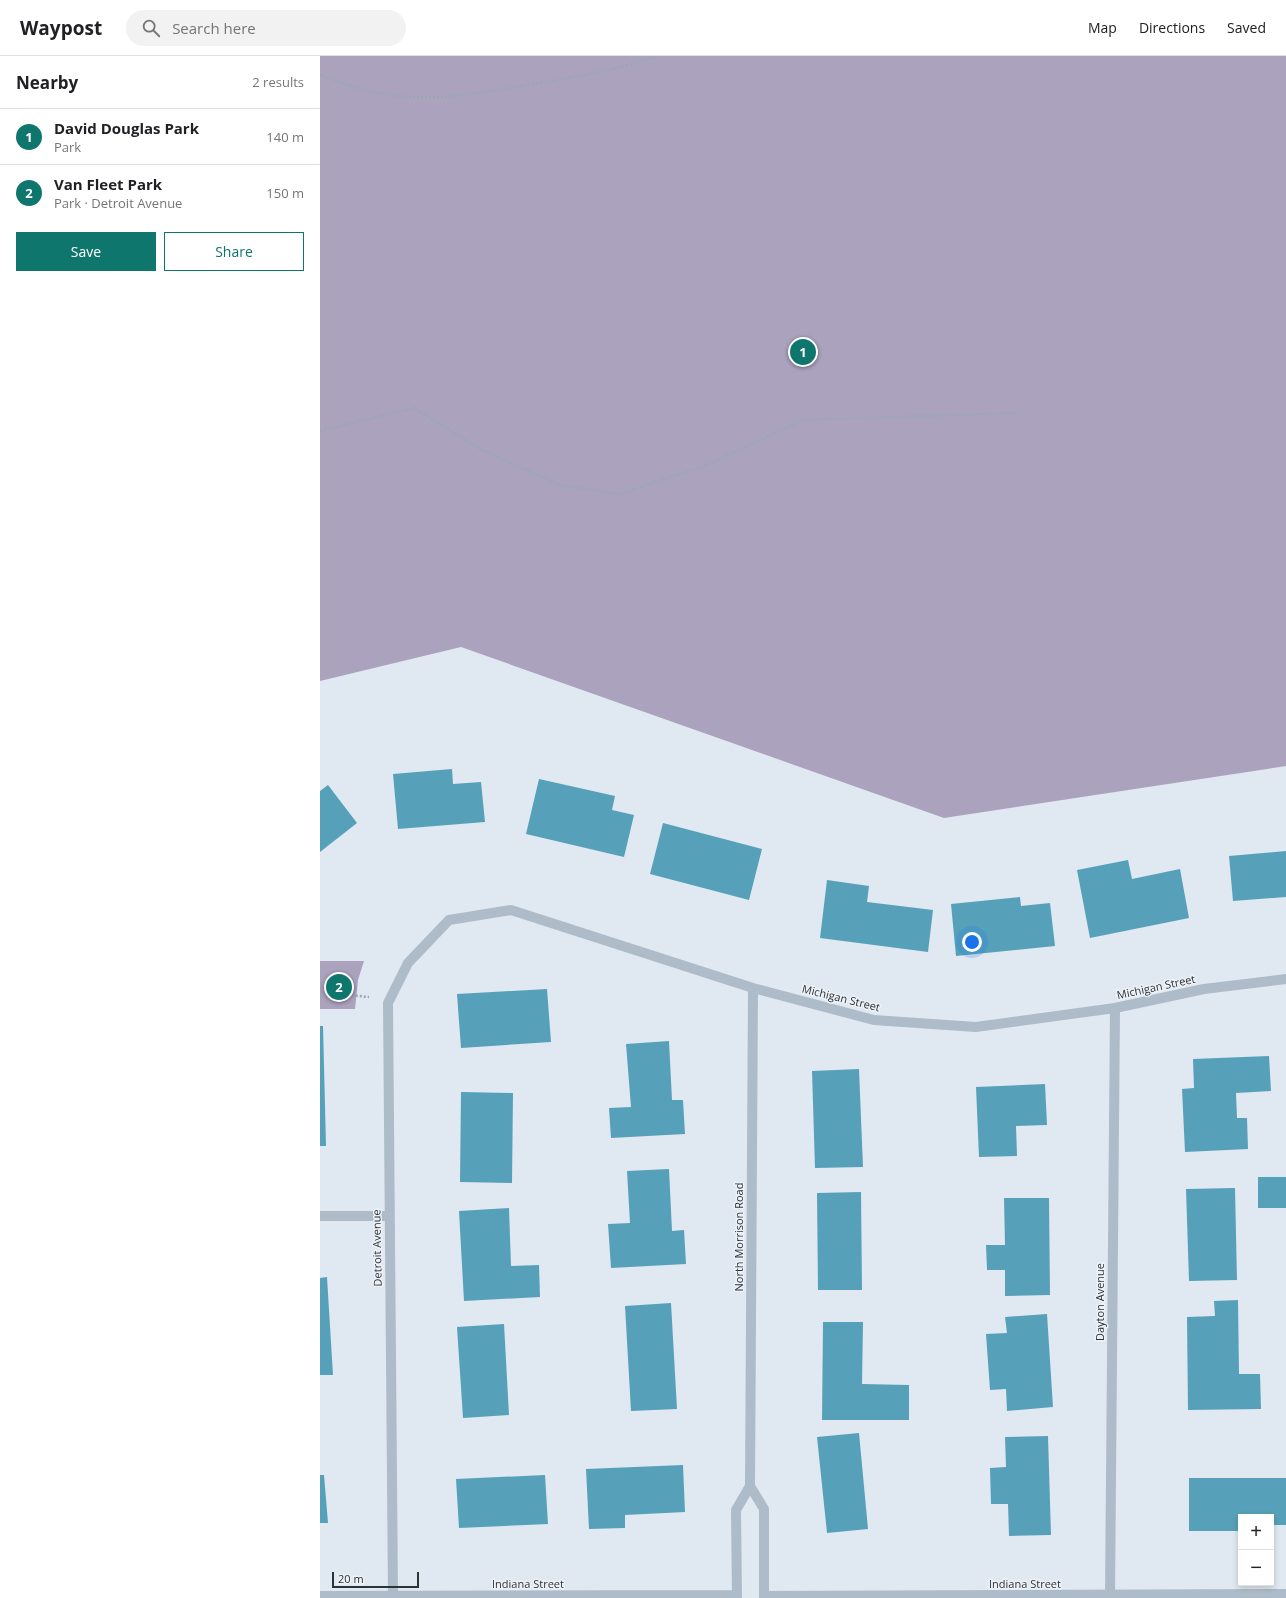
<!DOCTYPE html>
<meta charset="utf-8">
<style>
:root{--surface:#fff;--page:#f2f2f2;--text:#202124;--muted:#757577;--line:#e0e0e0;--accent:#0f766e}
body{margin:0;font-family:"Open Sans",sans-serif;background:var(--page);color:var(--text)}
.controls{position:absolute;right:12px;bottom:12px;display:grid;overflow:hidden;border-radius:0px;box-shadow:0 2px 6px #0003}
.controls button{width:36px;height:36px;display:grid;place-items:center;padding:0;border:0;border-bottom:1px solid var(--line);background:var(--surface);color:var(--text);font:20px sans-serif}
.scale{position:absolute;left:12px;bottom:10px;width:87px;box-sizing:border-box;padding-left:4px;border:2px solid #2b3337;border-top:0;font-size:11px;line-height:14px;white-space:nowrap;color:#2b3337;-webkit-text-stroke:3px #edf2f9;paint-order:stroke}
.you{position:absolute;left:652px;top:886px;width:14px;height:14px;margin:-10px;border:3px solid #fff;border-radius:50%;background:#1a73e8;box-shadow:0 0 0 6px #1a73e833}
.badge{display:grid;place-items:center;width:26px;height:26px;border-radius:50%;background:var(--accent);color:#fff;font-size:13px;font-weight:700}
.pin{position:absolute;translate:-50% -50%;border:2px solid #fff;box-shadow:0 1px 4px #0006}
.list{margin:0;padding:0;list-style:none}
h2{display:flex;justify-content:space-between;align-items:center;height:52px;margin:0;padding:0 16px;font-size:17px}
h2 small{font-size:13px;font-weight:400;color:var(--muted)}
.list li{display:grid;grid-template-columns:26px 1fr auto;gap:12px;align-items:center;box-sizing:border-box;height:56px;padding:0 16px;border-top:1px solid var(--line)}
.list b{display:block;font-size:15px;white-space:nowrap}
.list p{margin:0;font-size:13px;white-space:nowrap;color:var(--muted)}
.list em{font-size:13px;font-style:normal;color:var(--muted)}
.actions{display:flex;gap:8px;padding:12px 16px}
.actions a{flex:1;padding:9px 0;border:1px solid var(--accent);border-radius:0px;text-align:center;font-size:14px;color:var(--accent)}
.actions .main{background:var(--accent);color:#fff}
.icon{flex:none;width:22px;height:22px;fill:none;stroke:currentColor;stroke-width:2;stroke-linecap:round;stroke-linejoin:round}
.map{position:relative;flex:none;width:966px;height:1542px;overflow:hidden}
header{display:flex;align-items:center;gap:24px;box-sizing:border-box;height:56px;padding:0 20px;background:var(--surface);border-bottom:1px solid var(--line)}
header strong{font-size:19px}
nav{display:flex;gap:22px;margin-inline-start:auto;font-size:14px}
.search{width:280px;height:36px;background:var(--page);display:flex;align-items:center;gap:10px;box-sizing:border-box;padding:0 14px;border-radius:22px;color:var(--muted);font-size:15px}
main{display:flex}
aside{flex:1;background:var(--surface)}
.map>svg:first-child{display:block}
</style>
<header>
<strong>Waypost</strong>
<div class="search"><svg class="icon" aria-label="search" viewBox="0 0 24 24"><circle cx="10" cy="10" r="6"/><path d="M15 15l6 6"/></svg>Search here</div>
<nav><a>Map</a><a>Directions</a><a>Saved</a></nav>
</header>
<main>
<aside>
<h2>Nearby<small>2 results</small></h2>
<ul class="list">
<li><span class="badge">1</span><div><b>David Douglas Park</b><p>Park</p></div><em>140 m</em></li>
<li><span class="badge">2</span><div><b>Van Fleet Park</b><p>Park · Detroit Avenue</p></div><em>150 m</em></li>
</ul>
<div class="actions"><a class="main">Save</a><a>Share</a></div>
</aside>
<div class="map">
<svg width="966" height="1542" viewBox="0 0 966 1542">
<rect width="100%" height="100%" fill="#e0e8f1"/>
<path fill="#aba2be" d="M0,0H966V710L624,762L141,591L0,625Z
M0,905H44L38,924L35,953H0Z"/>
<path fill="#56a1b9" d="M132,713L133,728L161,726L165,766L78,773L73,718Z
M219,723L295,740L292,754L314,759L304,801L206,778Z
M8,729L37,767L0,796V735Z
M343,767L442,793L429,844L330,818Z
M966,795V841L913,845L909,800Z
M808,804L812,823L860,813L869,862L770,882L757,814Z
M507,824L549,830L547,846L613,854L608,896L500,882Z
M700,841L701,850L730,847L735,890L636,900L631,848Z
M227,933L231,986L141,992L137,938Z
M0,970H3L6,1090H0Z
M349,985L352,1044H363L365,1078L291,1082L289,1052L311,1051L306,988Z
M949,1000L951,1035L916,1037L917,1062H927L928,1093L865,1096L862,1033L874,1032L873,1003Z
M539,1013L543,1111L495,1112L492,1015Z
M725,1028L727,1069L696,1070L697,1100L659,1101L656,1031Z
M141,1036L193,1037L192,1127L140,1126Z
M349,1113L352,1175L364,1174L366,1208L291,1212L288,1168L310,1167L307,1115Z
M938,1121H966V1152H938Z
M915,1132L917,1224L869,1225L866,1133Z
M541,1136L542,1234H498L497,1137Z
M684,1142H729L730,1239L685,1240V1214H667L666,1189H685Z
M189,1152L191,1210L219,1209L220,1241L144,1245L139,1155Z
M7,1221L13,1319H0V1222Z
M918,1244L919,1318H940L941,1353L868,1354L867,1261L895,1260L894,1245Z
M351,1247L357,1353L311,1355L305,1250Z
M727,1258L733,1351L687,1355L686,1333L670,1334L666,1278L687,1277L685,1261Z
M503,1266H543L542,1328L589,1329V1364H502Z
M184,1268L189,1359L143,1362L137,1271Z
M539,1377L548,1473L507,1477L497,1381Z
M728,1380L731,1479L689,1480L688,1448H671L670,1412L686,1411L685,1381Z
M363,1409L365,1456L305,1459V1472L269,1473L266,1413Z
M0,1419H4L8,1467H0Z
M225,1419L228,1468L139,1472L136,1423Z
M869,1422H966V1469H951V1461H921V1475H869Z"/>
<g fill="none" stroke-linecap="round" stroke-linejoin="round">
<path stroke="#98a8b3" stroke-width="2.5" stroke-dasharray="2 2" stroke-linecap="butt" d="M0,19C25,29 52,37 79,40C120,45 162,36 202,30C248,22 294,15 338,0
M0,375L94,352L162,394L240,429L300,438L387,409L483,364L699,357
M0,940L21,938L49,941"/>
<path stroke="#adbcc8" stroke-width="10" d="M0,1160H69
M430,1430L444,1453V1542
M0,1540L417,1539
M444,1540L966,1538
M790,1540L795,952
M73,1541L68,947L88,907L129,864L191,854L433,932L554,964L656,971L795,952L884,933L966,923
M417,1542L416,1454L430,1430L433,932"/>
</g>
<g text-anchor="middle" stroke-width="3" stroke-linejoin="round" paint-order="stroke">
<g font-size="11" fill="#2b3337" stroke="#edf2f9">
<text transform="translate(836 931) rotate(-12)" y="4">Michigan Street</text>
<text transform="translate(521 942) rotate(14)" y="4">Michigan Street</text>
<text transform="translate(419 1181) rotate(-90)" y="4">North Morrison Road</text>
<text transform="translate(57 1192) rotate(-91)" y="4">Detroit Avenue</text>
<text transform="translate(780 1246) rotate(-90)" y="4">Dayton Avenue</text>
<text x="208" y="1532">Indiana Street</text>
<text x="705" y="1532">Indiana Street</text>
</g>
</g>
</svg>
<div class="controls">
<button>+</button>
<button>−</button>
</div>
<div class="scale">20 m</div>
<div class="you"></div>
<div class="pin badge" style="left:483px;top:296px">1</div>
<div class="pin badge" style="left:19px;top:931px">2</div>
</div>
</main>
